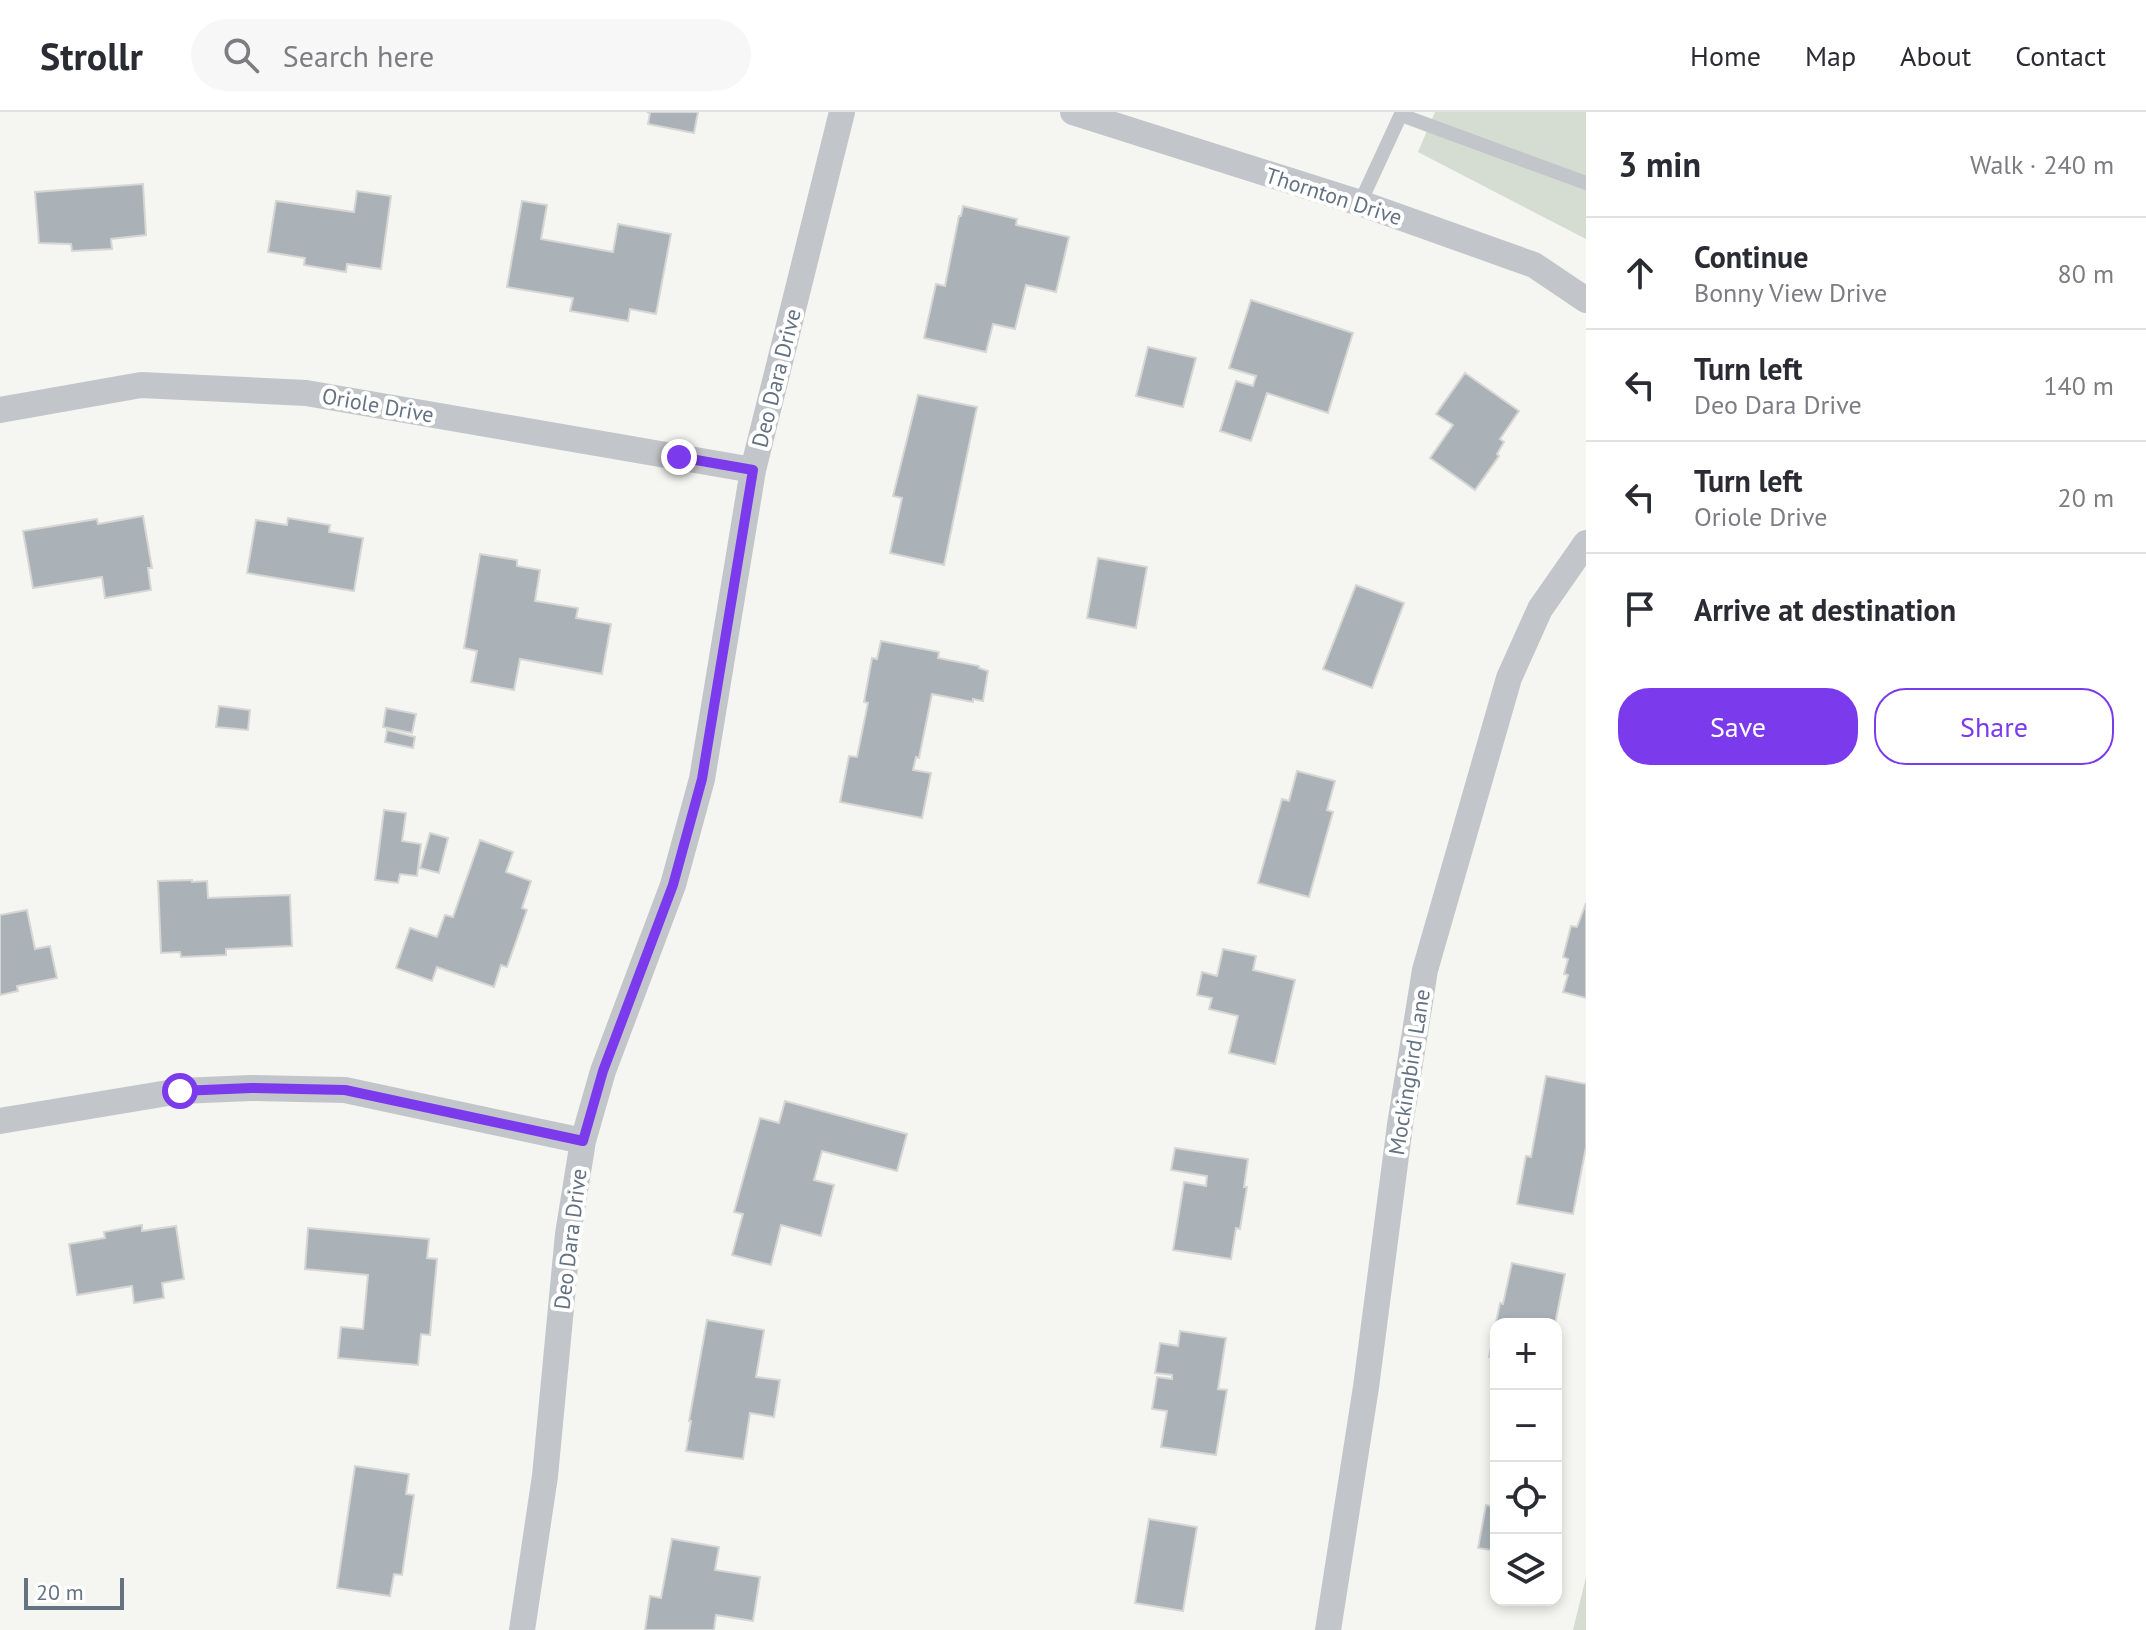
<!DOCTYPE html>
<meta charset="utf-8">
<style>
:root{--surface:#fff;--page:#f7f7f7;--text:#2b2b33;--muted:#7c7c81;--line:#e1e1e2;--accent:#7c3aed}
body{margin:0;font-family:"PT Sans",sans-serif;background:var(--page);color:var(--text)}
.controls{position:absolute;right:24px;bottom:24px;display:grid;overflow:hidden;border-radius:16px;box-shadow:0 4px 12px #0003}
.controls button{width:72px;height:72px;display:grid;place-items:center;padding:0;border:0;border-bottom:2px solid var(--line);background:var(--surface);color:var(--text);font:40px sans-serif}
.scale{position:absolute;left:24px;bottom:20px;width:100px;box-sizing:border-box;padding-left:8px;border:4px solid #647282;border-top:0;font-size:22px;line-height:28px;white-space:nowrap;color:#647282;-webkit-text-stroke:6px #fff;paint-order:stroke}
.stop{position:absolute;width:24px;height:24px;margin:-18px;border:6px solid #7c3aed;border-radius:50%;background:#fff}
.stop.end{background:#7c3aed;border-color:#fff;box-shadow:0 2px 8px #0008}
.list{margin:0;padding:0;list-style:none}
h2{display:flex;justify-content:space-between;align-items:center;height:104px;margin:0;padding:0 32px;font-size:34px}
h2 small{font-size:26px;font-weight:400;color:var(--muted)}
.list li{display:grid;grid-template-columns:52px 1fr auto;gap:24px;align-items:center;box-sizing:border-box;height:112px;padding:0 32px;border-top:2px solid var(--line)}
.list b{display:block;font-size:30px;white-space:nowrap}
.list p{margin:0;font-size:26px;white-space:nowrap;color:var(--muted)}
.list em{font-size:26px;font-style:normal;color:var(--muted)}
.actions{display:flex;gap:16px;padding:24px 32px}
.actions a{flex:1;padding:18px 0;border:2px solid var(--accent);border-radius:32px;text-align:center;font-size:28px;color:var(--accent)}
.actions .main{background:var(--accent);color:#fff}
.icon{flex:none;width:44px;height:44px;fill:none;stroke:currentColor;stroke-width:2;stroke-linecap:round;stroke-linejoin:round}
.map{position:relative;flex:none;width:1586px;height:1518px;overflow:hidden}
header{display:flex;align-items:center;gap:48px;box-sizing:border-box;height:112px;padding:0 40px;background:var(--surface);border-bottom:2px solid var(--line)}
header strong{font-size:38px}
nav{display:flex;gap:44px;margin-inline-start:auto;font-size:28px}
.search{width:560px;height:72px;background:var(--page);display:flex;align-items:center;gap:20px;box-sizing:border-box;padding:0 28px;border-radius:44px;color:var(--muted);font-size:30px}
main{display:flex}
aside{flex:1;background:var(--surface)}
.map>svg:first-child{display:block}
</style>
<header>
<strong>Strollr</strong>
<div class="search"><svg class="icon" aria-label="search" viewBox="0 0 24 24"><circle cx="10" cy="10" r="6"/><path d="M15 15l6 6"/></svg>Search here</div>
<nav><a>Home</a><a>Map</a><a>About</a><a>Contact</a></nav>
</header>
<main>
<div class="map">
<svg width="1586" height="1518" viewBox="0 0 1586 1518">
<rect width="100%" height="100%" fill="#f5f5f1"/>
<path fill="#d5dcd2" d="M1435,0H1586V127L1418,40Z
M1586,1465V1518H1573Z"/>
<path fill="#abb2b7" stroke="#d6d6d4" stroke-width="2" d="M647,0H698L694,21L648,12L650,1Z
M143,72L146,123L111,127L112,137L72,139L71,132L39,131L35,80Z
M357,79L391,84L381,157L347,152L346,160L304,153L305,146L268,140L276,89L354,100Z
M522,89L547,93L541,127L613,140L618,112L671,122L656,202L630,197L628,209L570,199L573,186L507,175Z
M963,94L1017,107L1016,113L1069,125L1056,180L1026,173L1015,217L993,212L986,240L924,226L936,172L945,174L959,104H961Z
M1251,188L1353,221L1328,301L1267,281L1251,329L1220,319L1236,269L1253,274L1256,264L1229,256Z
M1148,235L1196,246L1183,295L1136,284Z
M1465,261L1519,299L1500,327L1504,330L1497,342L1499,344L1475,378L1430,346L1453,313L1436,302Z
M918,283L977,295L944,453L890,441L902,386L893,384Z
M143,404L152,456H148L151,478L105,486L102,465L33,476L23,419L97,407L98,412Z
M288,406L330,413L329,420L363,426L354,479L247,461L256,408L287,413Z
M480,442L517,448V454L540,458L535,489L578,496L576,506L611,512L602,562L520,547L514,578L471,570L477,539L464,536Z
M1098,446L1147,455L1136,516L1087,506Z
M1356,473L1404,491L1372,576L1323,557Z
M881,529L939,540L938,546L979,554V556L988,559L983,589L973,587V590L932,582L919,646L916,645L913,658L931,661L922,706L840,690L849,644L857,645L868,591L864,590L872,546L877,547Z
M219,594L250,598L248,618L216,615Z
M386,596L416,602L412,621L383,615Z
M387,618L415,625L413,636L385,630Z
M1297,659L1335,669L1327,698L1333,700L1309,785L1258,771L1282,687L1289,689Z
M384,698L406,701L402,729L421,732L417,764L400,762L398,771L375,768Z
M430,721L448,726L439,761L420,756Z
M480,728L513,740L506,760L531,769L522,796L527,798L507,855L501,853L494,875L437,855L432,869L396,856L410,816L437,825L445,803L453,805Z
M192,768V770L207,769L208,786L290,783L292,834L226,837V843L181,845L180,840L161,841L158,769Z
M1586,791V886L1563,880L1568,863L1564,862L1568,847L1563,845L1571,814L1577,815Z
M27,798L35,837L50,834L57,866L17,874L18,879L0,883V803Z
M1223,837L1256,844L1253,858L1295,868L1275,952L1229,941L1238,904L1209,897L1212,886L1197,883L1202,860L1217,864Z
M1546,964L1586,972V1035L1573,1102L1517,1092L1526,1044L1531,1045Z
M785,989L907,1022L897,1059L822,1039L814,1068L834,1073L821,1124L781,1113L771,1153L732,1143L743,1102L734,1100L760,1006L779,1011Z
M1175,1036L1248,1047L1244,1075H1247L1240,1117L1236,1116L1231,1147L1173,1138L1184,1070L1206,1074L1207,1064L1171,1058Z
M142,1113V1119L176,1114L184,1167L162,1171L164,1186L134,1191L132,1174L77,1183L69,1132L105,1126L104,1120Z
M308,1116L429,1127L427,1146L437,1147L430,1223L421,1222L418,1253L338,1246L341,1215L363,1217L368,1163L305,1157Z
M1512,1151L1565,1162L1555,1212H1496V1246L1489,1245L1500,1191L1503,1192Z
M707,1208L764,1218L756,1265L780,1268L774,1305L750,1301L743,1347L686,1339L691,1309H689Z
M1180,1219L1226,1226L1218,1277L1227,1278L1216,1343L1161,1335L1167,1299L1152,1297L1157,1265L1172,1267V1263L1155,1261L1160,1231L1178,1234Z
M355,1354L409,1362L406,1382L414,1383L402,1463L394,1462L390,1484L337,1476Z
M1496,1370V1439L1478,1436L1486,1393L1492,1394Z
M1149,1407L1197,1415L1183,1499L1135,1491Z
M672,1427L719,1435L715,1458L760,1465L753,1509L716,1503L714,1518H645L650,1484L661,1486Z"/>
<g fill="none" stroke-linecap="round" stroke-linejoin="round">
<path stroke="#c2c5c9" stroke-width="14" d="M1401,3L1586,71
M1360,91L1402,0"/>
<path stroke="#c2c5c9" stroke-width="26" d="M1073,0L1360,91L1534,153L1586,188
M0,298L141,273L306,281L753,358
M0,1009L180,979L251,976L345,978L583,1029
M522,1518L545,1364L568,1122L583,1029L603,959L673,773L702,667L753,358L842,0
M1328,1518L1366,1275L1400,1013L1425,858L1509,566L1540,497L1586,431"/>
</g>
<g fill="none" stroke-linecap="round" stroke-linejoin="round">
<path stroke="#7c3aed" stroke-width="10" d="M180,979L251,976L345,978L583,1029L603,959L673,773L702,667L753,358L679,345"/>
</g>
<g text-anchor="middle" stroke-width="8" stroke-linejoin="round" paint-order="stroke">
<g font-size="22" fill="#647282" stroke="#fff">
<text transform="translate(1334 84) rotate(18)" y="8">Thornton Drive</text>
<text transform="translate(776 266) rotate(-76)" y="8">Deo Dara Drive</text>
<text transform="translate(378 293) rotate(10)" y="8">Oriole Drive</text>
<text transform="translate(1409 960) rotate(-81)" y="8">Mockingbird Lane</text>
<text transform="translate(570 1127) rotate(-83)" y="8">Deo Dara Drive</text>
</g>
</g>
</svg>
<div class="controls">
<button>+</button>
<button>−</button>
<button><svg class="icon" aria-label="locate" viewBox="0 0 24 24"><circle cx="12" cy="12" r="6"/><path d="M12 2v4M12 18v4M2 12h4M18 12h4"/></svg></button>
<button><svg class="icon" aria-label="layers" viewBox="0 0 24 24"><path d="M12 4l9 5-9 5-9-5zM3 14l9 5 9-5"/></svg></button>
</div>
<div class="scale">20 m</div>
<div class="stop" style="left:180px;top:979px"></div>
<div class="stop end" style="left:679px;top:345px"></div>
</div>
<aside>
<h2>3 min<small>Walk · 240 m</small></h2>
<ul class="list">
<li><svg class="icon" aria-label="ahead" viewBox="0 0 24 24"><path d="M12 20V5M6 11l6-6 6 6"/></svg><div><b>Continue</b><p>Bonny View Drive</p></div><em>80 m</em></li>
<li><svg class="icon" aria-label="left" viewBox="0 0 24 24"><path d="M17 20v-9H6M10 6l-5 5 5 5"/></svg><div><b>Turn left</b><p>Deo Dara Drive</p></div><em>140 m</em></li>
<li><svg class="icon" aria-label="left" viewBox="0 0 24 24"><path d="M17 20v-9H6M10 6l-5 5 5 5"/></svg><div><b>Turn left</b><p>Oriole Drive</p></div><em>20 m</em></li>
<li><svg class="icon" aria-label="arrive" viewBox="0 0 24 24"><path d="M6 21V4h12l-3 4 3 4H6"/></svg><div><b>Arrive at destination</b></div></li>
</ul>
<div class="actions"><a class="main">Save</a><a>Share</a></div>
</aside>
</main>
